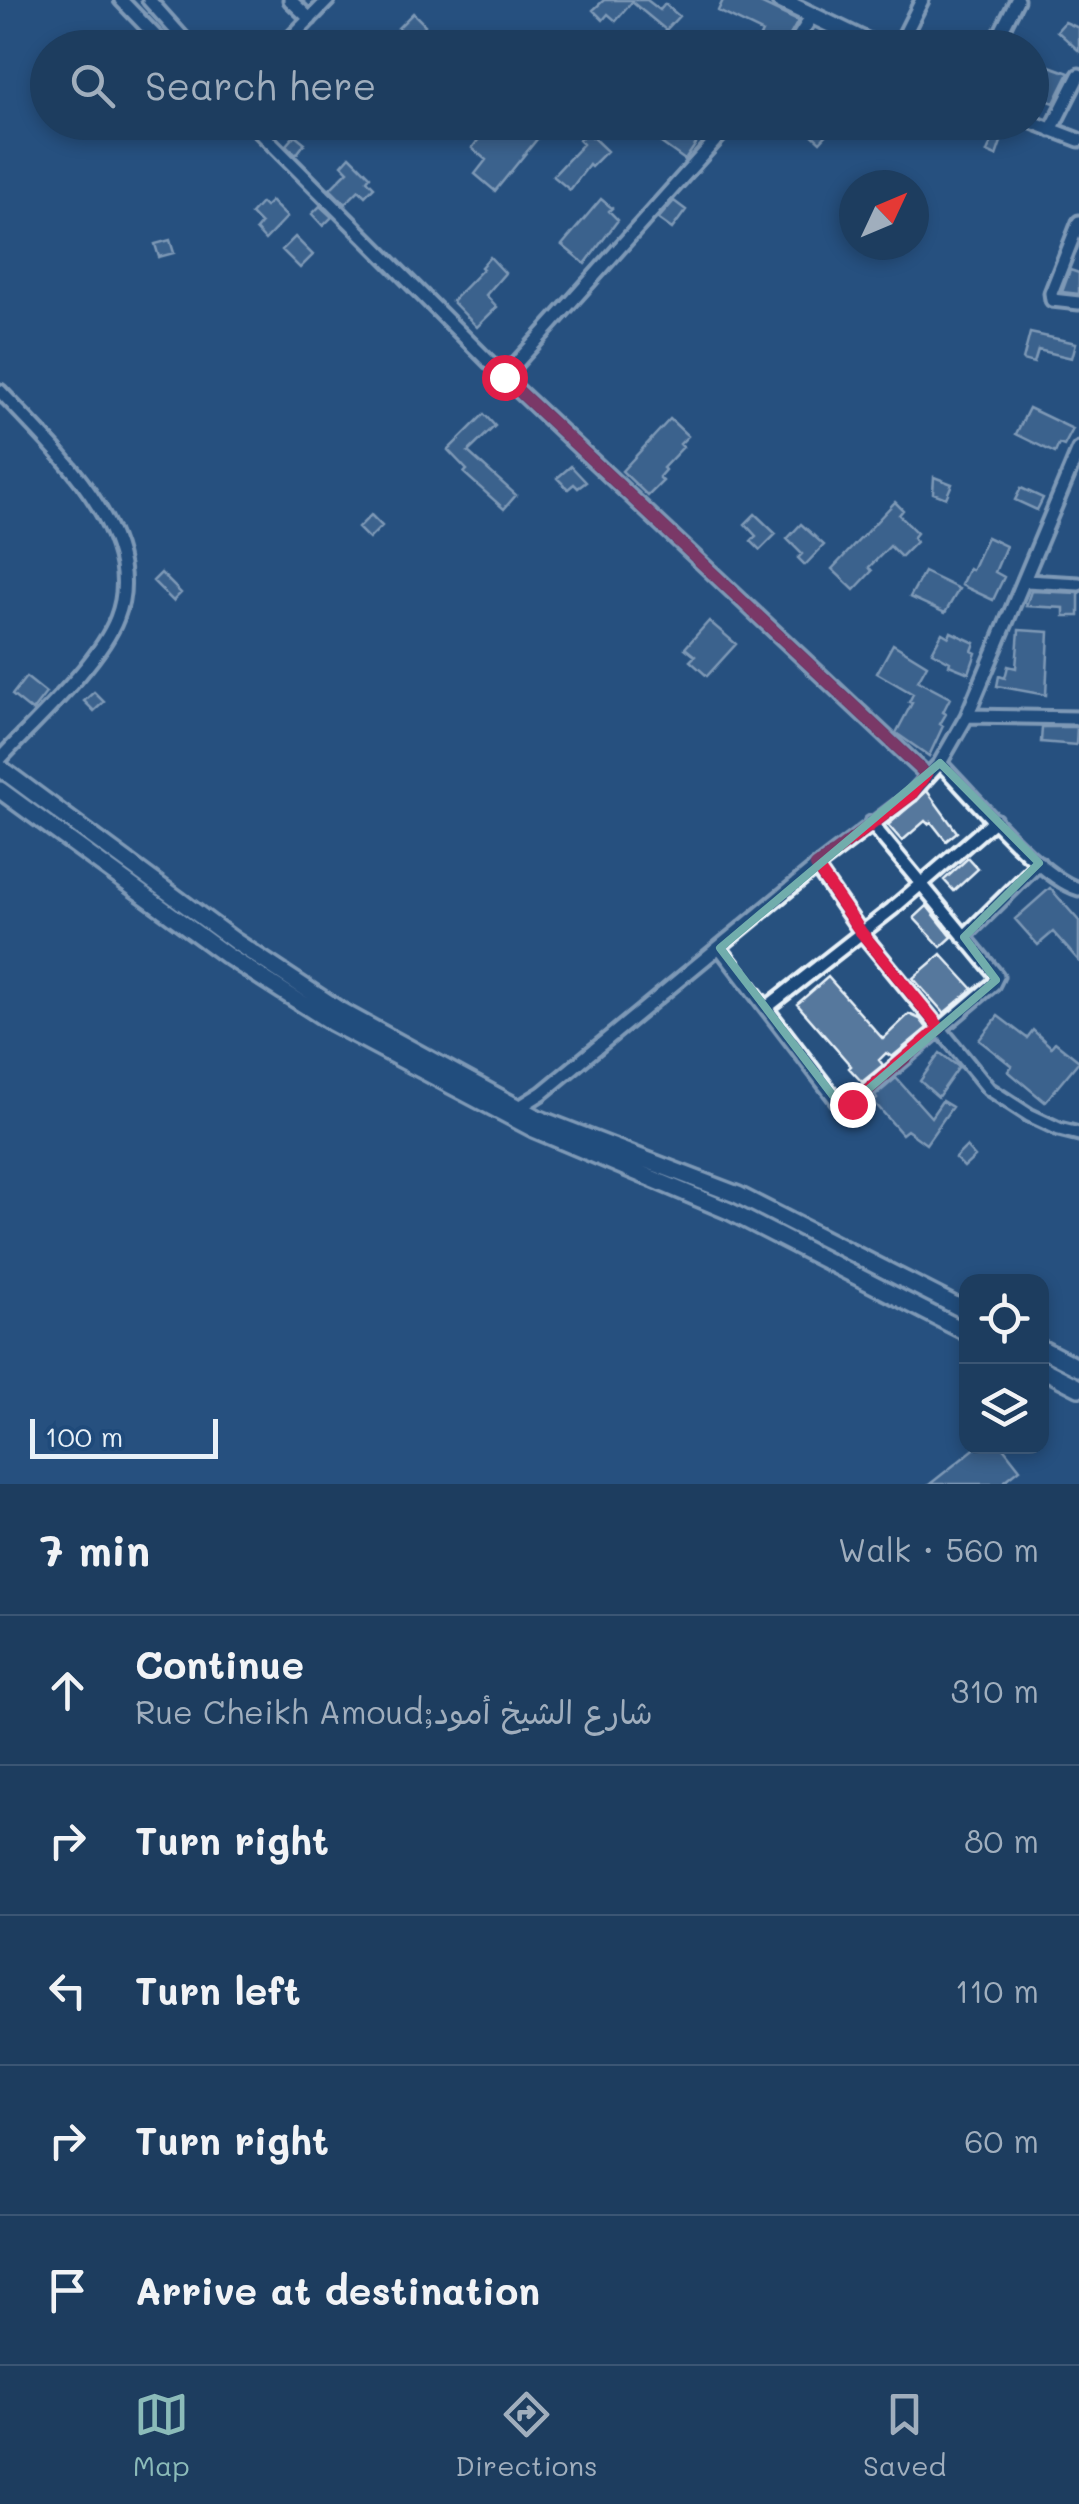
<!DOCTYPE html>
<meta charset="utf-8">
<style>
:root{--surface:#1d3d5f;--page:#2a4868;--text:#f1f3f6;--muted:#a0aebd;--line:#3b5674;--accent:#8bbbb9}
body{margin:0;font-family:Mali,"Playpen Sans Arabic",sans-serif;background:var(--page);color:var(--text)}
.controls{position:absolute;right:30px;bottom:30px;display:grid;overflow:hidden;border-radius:20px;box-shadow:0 5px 15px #0003}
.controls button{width:90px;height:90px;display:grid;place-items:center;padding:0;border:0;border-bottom:2px solid var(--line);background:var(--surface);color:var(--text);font:50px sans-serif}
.compass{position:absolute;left:839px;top:170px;width:90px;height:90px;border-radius:50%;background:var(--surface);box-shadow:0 5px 15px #0003;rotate:46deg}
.scale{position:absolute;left:30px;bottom:25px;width:188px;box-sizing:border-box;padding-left:10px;border:5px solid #e8f1f8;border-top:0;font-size:28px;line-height:35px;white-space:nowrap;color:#e8f1f8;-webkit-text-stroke:8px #1f4a7a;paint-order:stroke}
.stop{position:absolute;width:30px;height:30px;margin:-22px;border:8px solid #e11d48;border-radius:50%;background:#fff}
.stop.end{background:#e11d48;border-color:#fff;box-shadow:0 2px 10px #0008}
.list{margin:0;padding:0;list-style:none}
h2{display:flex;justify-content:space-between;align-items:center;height:130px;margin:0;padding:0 40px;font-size:42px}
h2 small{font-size:32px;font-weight:400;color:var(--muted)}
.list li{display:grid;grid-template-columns:65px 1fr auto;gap:30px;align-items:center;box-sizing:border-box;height:150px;padding:0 40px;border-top:2px solid var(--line)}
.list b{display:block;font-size:38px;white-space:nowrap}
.list p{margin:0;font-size:32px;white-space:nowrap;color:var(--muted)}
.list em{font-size:32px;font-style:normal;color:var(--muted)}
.icon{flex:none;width:55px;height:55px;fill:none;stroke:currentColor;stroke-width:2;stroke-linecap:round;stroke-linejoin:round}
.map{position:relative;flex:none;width:1079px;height:1484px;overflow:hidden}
.search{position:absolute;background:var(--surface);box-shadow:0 5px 15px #0003;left:30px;right:30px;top:30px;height:110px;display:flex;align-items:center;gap:25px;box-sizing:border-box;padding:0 35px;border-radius:55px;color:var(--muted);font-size:38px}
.sheet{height:880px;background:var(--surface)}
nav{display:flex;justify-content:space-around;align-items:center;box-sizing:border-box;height:140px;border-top:2px solid var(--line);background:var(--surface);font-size:28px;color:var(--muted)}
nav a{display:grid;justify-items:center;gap:5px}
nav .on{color:var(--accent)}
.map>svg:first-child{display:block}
</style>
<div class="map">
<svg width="1079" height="1484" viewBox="0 0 1079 1484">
<rect width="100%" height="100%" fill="#27517f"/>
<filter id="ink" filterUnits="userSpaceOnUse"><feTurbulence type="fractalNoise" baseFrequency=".01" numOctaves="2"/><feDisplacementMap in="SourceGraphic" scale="20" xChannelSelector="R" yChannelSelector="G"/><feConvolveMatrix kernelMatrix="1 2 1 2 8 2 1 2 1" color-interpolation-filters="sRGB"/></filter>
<g filter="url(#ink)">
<path fill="#57789d" stroke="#e8f1f8" stroke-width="2.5" d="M604,0H647L660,10L665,4L679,16L666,30L632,2L616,21L608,14L603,20L593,10Z
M723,0H754L798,21L783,48H766L757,43L762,32L718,11Z
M413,13L425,25L411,40L398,28Z
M1065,22L1079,28V51L1057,31Z
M1041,63L1069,73L1054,103L1032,95Z
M492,122H528L542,133L495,191L475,174L486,160L472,148Z
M665,122H711L685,160L654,138Z
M818,122L830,131L820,142L809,132Z
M967,122H1008L996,156L987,152L991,143L963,130Z
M587,132L607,151L591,167L589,165L570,190L553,176L583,144L579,140Z
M295,135L305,143L296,155L286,145Z
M350,156L370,176L367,180L374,187L365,196L359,190L345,204L330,189L348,171L342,165Z
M601,199L612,208L609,211L618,220L585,264L562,245Z
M271,201L287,217L265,240L256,230L261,224L251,214L261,203L265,207Z
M674,201L686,210L672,229L658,219Z
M320,206L332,217L323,226L312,214Z
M295,237L313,255L300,268L282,250Z
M170,240L174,253L159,257L155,244Z
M490,257L505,273L486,295L497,307L477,327L452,301L483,269L481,267Z
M1070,270L1079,273V294L1062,292Z
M1030,333L1076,343L1072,358L1038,350L1034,363L1023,360Z
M1029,408L1073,429L1064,446L1059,444L1055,453L1016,434Z
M484,414L495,426L468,452L516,495L504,509L464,473L467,470L448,450Z
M670,419L688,436L680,444L683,447L663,468L665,470L659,477L663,481L648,496L622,471Z
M571,466L586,482L578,488L574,484L568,489L557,478Z
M934,477L952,484L946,498L933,493Z
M1021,488L1043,498L1037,510L1015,500Z
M895,502L903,510L899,515L917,533L913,538L916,542L901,557L890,546L869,567L872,571L854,590L832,569Z
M755,514L776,534L760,550L751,541L756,536L745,524Z
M371,515L382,526L369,539L358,528Z
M801,524L824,545L805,565L798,558L802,554L787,539Z
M987,537L1006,546L995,572L1004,577L993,600L961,585L969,568L972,570Z
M924,572L959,589L945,613L910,597Z
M161,573L181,593L173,601L153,581Z
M1031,591L1079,593V616H1064V608L1026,606Z
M709,621L736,644L707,676L690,661L695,656L685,648Z
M1019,630L1049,632L1046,695L997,686L999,676L1005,678L1008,666L1016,668Z
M951,632L975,643L972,651L976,653L969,673L949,665L950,662L932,652L942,633L949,637Z
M893,644L927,665L918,681L950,698L943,712L946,714L940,724L943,726L929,756L896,733L912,703L909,702L913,694L877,673Z
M26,677L46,693L32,711L12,695Z
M94,692L104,702L94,711L84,701Z
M1042,727H1077L1076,745L1041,742Z
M927,791L957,832L946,841L931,822L928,824L925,821L902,841L888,825Z
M968,858L978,869L954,891L944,880Z
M1050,888L1079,921V961L1053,932L1038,945L1015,919Z
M927,906L952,937L941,947L914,918Z
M941,954L973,989L944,1013L913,978Z
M828,977L883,1039L909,1014L920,1019L927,1028L892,1057L886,1053L879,1060L883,1065L862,1082L849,1068L851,1066L797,1004Z
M998,1016L1027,1038L1033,1030L1051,1047L1055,1042L1079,1061L1045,1102L1008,1071L1012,1066L979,1040Z
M940,1053L959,1067L938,1097L920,1081Z
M896,1078L931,1117L942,1101L952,1107L926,1144L907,1130L902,1134L874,1102L877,1099L875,1096Z
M966,1147L975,1157L964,1167L955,1158Z
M978,1446H1002L1020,1469L1001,1484H930Z"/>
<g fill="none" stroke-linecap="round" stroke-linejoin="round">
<defs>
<path id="minor" d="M121,0L167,48
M149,0L192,48
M290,0L310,19
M281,48L328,0
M792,48L812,16
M898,48L922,0
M993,48L1017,0
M250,122L504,377L926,774
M1032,122L1079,140
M1051,130L1079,75
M1079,222L1051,293L1052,300L1079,303
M504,377L732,122
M0,391C51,446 150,534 117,618C100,663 34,722 0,759
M1026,581L1079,584
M967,716L1079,718
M940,763C969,793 1041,879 1079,889
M816,867L861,932L989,1089L1029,1115L1059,1129L1079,1134
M964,937L1039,863
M720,948L837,1101L851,1104L993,984L997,976L871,823
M766,1008L892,909L995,820
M518,1108L542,1093L816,867L911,795L940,763L967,716L1079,449"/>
<path id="tertiary" d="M780,0L880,48
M0,768L236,942L339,1010L537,1118L738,1195L966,1311
M0,790L226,955L331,1022L534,1129L729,1211L966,1332
M1042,1349L1079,1368
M1042,1369L1079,1388"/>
</defs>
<use href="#minor" stroke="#e8f1f8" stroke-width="19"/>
<use href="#tertiary" stroke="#e8f1f8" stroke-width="22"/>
<use href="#minor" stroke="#1f4a7a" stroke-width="11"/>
<use href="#tertiary" stroke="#1f4a7a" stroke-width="15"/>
</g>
</g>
<g fill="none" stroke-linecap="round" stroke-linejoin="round" filter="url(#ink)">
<path stroke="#e11d48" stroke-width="12" d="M504,377L926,774L911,795L816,866L861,932L940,1028L852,1104"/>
</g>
<path d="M0 0H1079V1484H0ZM940,763L1039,863L964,937L996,980L851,1104L837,1101L720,948Z" fill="#27517f" fill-opacity=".55" fill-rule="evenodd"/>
<path fill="none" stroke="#71adac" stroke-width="8" stroke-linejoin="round" d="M940,763L1039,863L964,937L996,980L851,1104L837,1101L720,948Z"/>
</svg>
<div class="controls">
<button><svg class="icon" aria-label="locate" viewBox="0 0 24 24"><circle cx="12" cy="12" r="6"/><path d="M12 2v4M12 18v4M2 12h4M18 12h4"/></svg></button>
<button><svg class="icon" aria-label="layers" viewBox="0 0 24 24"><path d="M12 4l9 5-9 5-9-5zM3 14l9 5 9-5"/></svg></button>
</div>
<svg class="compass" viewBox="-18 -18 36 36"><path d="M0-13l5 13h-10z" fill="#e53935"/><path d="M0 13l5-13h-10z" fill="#a0aebd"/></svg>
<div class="scale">100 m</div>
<div class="stop" style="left:504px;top:377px"></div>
<div class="stop end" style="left:852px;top:1104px"></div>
<div class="search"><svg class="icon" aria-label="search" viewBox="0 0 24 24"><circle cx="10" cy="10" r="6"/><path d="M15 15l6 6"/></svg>Search here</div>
</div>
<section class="sheet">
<h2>7 min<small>Walk · 560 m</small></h2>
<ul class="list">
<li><svg class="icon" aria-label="ahead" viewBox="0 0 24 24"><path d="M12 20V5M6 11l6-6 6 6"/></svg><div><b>Continue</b><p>Rue Cheikh Amoud;شارع الشيخ أمود</p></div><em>310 m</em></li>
<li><svg class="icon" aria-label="right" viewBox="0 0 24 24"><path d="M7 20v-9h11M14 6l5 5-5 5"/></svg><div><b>Turn right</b></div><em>80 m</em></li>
<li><svg class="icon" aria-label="left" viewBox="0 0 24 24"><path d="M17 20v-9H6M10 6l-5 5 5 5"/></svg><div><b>Turn left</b></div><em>110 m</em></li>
<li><svg class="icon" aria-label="right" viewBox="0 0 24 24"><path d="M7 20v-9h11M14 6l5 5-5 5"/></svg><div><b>Turn right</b></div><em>60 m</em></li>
<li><svg class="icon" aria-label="arrive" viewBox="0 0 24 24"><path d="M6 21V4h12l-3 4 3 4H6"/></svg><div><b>Arrive at destination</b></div></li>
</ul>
</section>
<nav>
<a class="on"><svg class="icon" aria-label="map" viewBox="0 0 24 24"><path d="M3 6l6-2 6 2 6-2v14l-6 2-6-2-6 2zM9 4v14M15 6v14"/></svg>Map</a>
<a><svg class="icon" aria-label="directions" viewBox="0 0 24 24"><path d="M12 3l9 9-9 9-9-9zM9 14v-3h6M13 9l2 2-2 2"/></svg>Directions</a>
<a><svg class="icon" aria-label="saved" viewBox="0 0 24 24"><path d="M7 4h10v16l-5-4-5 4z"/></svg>Saved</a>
</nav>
